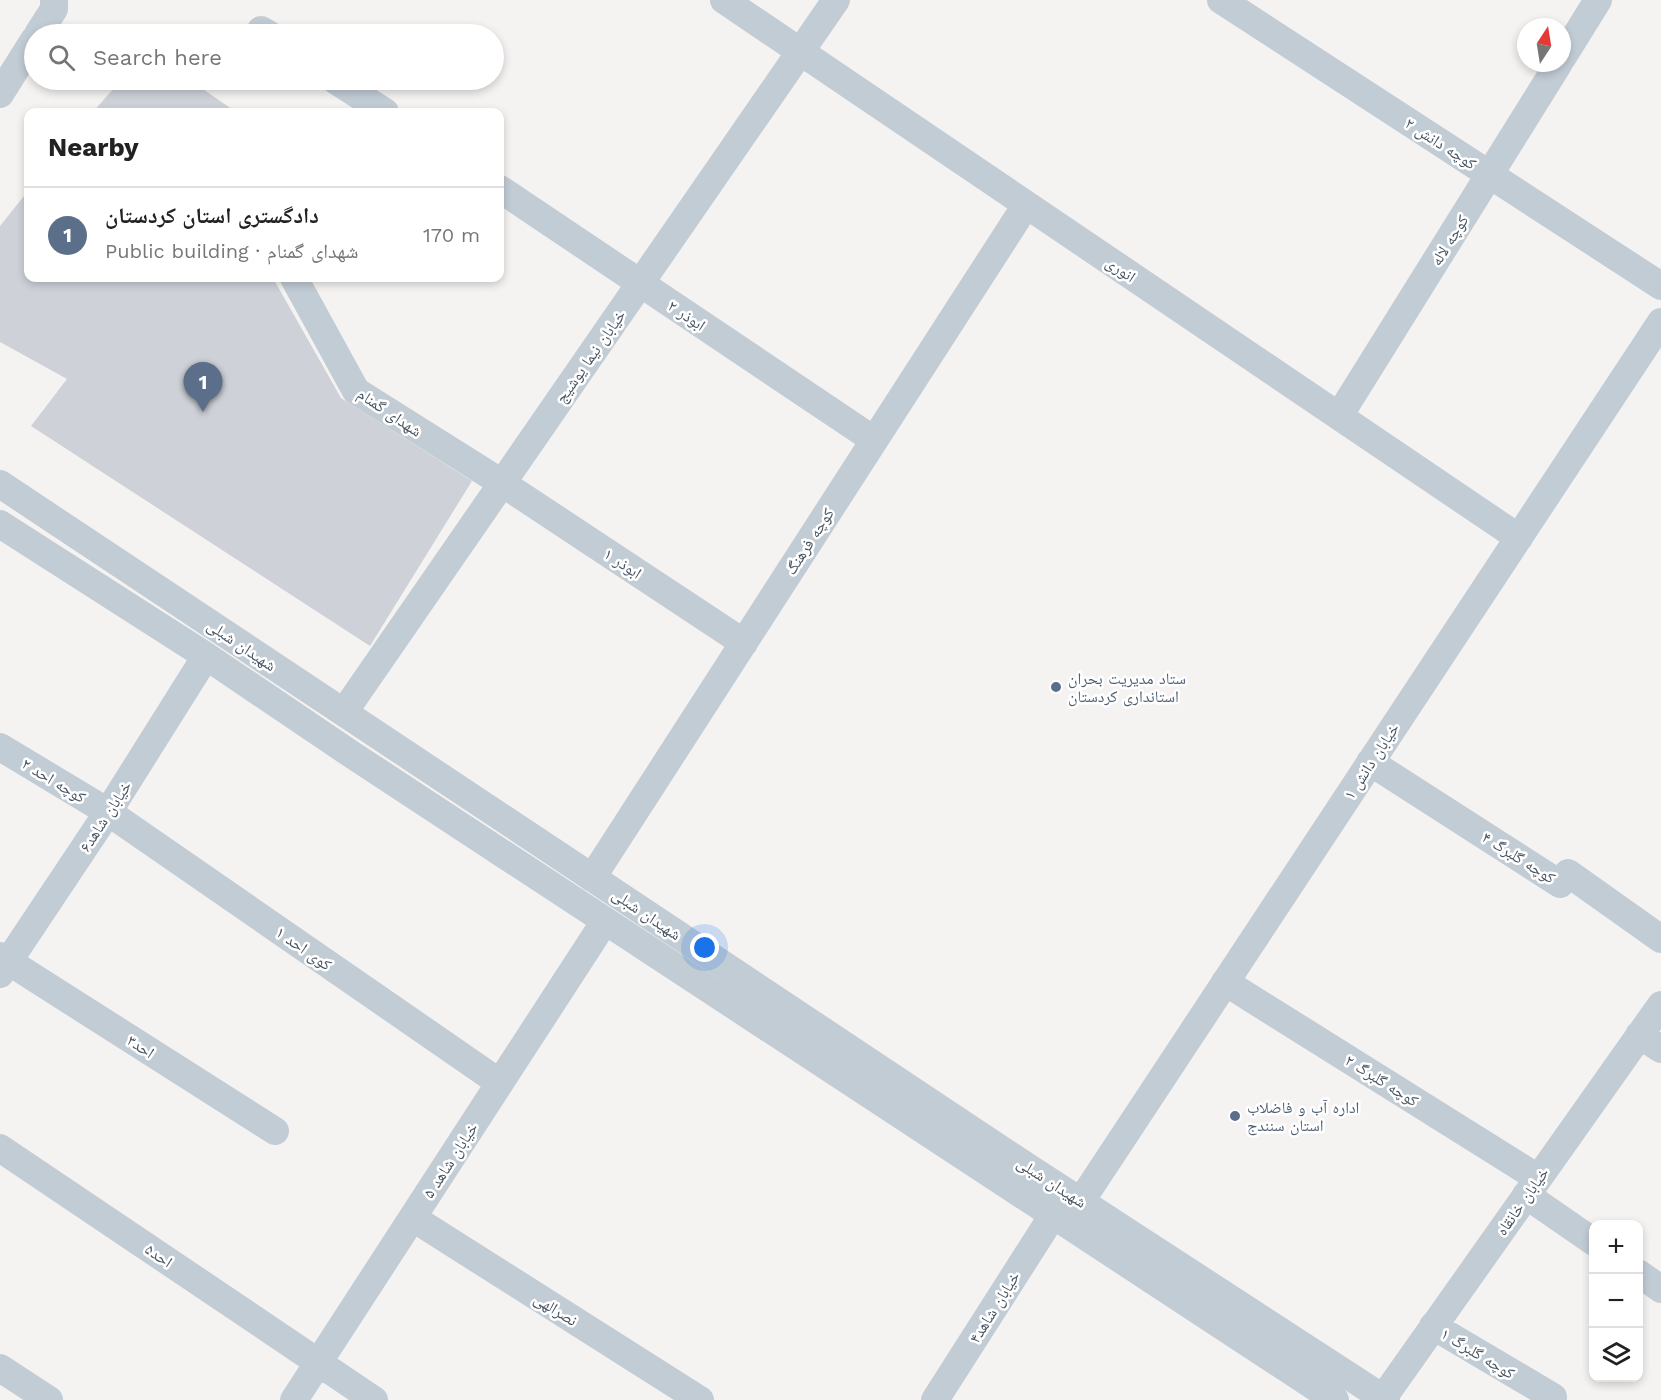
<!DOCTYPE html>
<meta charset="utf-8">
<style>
:root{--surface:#fff;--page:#f2f2f2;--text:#222;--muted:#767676;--line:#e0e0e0;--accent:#0f766e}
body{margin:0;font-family:"Work Sans","Noto Naskh Arabic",sans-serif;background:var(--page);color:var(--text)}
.controls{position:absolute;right:18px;bottom:18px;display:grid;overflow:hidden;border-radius:12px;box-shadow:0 3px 9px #0003}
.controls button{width:54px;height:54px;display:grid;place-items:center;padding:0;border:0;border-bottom:2px solid var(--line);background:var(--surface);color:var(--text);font:30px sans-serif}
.compass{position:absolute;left:1517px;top:18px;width:54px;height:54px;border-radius:50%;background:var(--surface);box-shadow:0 3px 9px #0003;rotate:12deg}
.you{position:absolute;left:705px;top:948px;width:21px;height:21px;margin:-15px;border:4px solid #fff;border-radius:50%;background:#1a73e8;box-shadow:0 0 0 9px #1a73e833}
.badge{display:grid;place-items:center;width:39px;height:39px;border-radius:50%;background:var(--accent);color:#fff;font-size:20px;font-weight:700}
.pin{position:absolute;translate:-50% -50px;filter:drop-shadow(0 2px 3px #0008)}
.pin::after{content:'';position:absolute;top:32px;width:21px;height:18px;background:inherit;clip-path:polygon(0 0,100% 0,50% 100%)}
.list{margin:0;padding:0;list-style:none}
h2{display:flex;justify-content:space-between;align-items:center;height:78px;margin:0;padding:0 24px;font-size:26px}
h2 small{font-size:20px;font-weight:400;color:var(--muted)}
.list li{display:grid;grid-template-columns:39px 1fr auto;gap:18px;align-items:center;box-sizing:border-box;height:96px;padding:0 24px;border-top:2px solid var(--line)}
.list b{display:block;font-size:22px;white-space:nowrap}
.list p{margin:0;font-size:20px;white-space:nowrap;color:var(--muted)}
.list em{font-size:20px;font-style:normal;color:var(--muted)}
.icon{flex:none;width:33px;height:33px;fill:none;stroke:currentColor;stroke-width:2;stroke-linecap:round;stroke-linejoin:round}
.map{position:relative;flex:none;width:1661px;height:1400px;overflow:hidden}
.search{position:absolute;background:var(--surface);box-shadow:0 3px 9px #0003;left:24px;top:24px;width:480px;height:66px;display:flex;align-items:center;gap:15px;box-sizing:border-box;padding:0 21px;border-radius:33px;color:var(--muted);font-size:22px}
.panel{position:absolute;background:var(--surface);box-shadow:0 3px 9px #0003;left:24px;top:108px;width:480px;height:174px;border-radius:12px}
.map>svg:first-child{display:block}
</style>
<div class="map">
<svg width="1661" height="1400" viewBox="0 0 1661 1400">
<rect width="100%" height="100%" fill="#f5f3f2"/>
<path fill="#ced1d8" d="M121,80H190L236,112H93Z
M28,191V278H273L341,398L472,481L370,646L31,426L67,379L0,342V226Z"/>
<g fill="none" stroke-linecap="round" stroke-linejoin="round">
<path stroke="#c2ccd5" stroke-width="28" d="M724,0L1519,538
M1221,0L1661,286
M261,30L268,34
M38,34L54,9V0
M1562,58L1598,0
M335,80L385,112
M0,94L34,40
M500,189L874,440
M294,278L356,391L502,483L744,643
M1339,416L1559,63
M0,484L1029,1168L1386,1400
M0,524L206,656L354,756L1335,1400
M344,712L836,0
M0,747L108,812L500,1083
M1370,762L1560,884L1568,873L1661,939
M592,878L1026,205
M0,956L275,1131
M0,974L108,812L206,656
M1225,982L1538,1178
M1639,1035L1661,1049
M0,1148L374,1400
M1526,1195L1594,1242
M1081,1201L1661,322
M413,1218L700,1400
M1638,1273L1661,1289
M1433,1326L1553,1397
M0,1368L49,1400
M1383,1398L1661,1005
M294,1400L605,921
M935,1400L1053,1215"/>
</g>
<g fill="#5c6f8a" stroke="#fff" stroke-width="2">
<circle cx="1056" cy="687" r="6"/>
<circle cx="1235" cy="1116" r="6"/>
</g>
<g text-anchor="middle" stroke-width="5" stroke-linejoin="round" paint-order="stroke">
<g font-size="16" fill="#485462" stroke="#fff">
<text transform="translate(1441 143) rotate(33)" y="6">کوچه دانش ۲</text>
<text transform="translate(1449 240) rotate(-58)" y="6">کوچه لاله</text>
<text transform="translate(1121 269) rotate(34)" y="6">انوری</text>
<text transform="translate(687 315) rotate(34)" y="6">ابوذر ۲</text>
<text transform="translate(590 356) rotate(-55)" y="6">خیابان نیما یوشیج</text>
<text transform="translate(390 412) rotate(34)" y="6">شهدای گمنام</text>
<text transform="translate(809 541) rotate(-57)" y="6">کوچه فرهنگ</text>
<text transform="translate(623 563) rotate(33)" y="6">ابوذر ۱</text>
<text transform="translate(242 645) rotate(34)" y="6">شهیدان شبلی</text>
<text transform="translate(1371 761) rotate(-57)" y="6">خیابان دانش ۱</text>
<text transform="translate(54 780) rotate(31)" y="6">کوچه احد ۲</text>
<text transform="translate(105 816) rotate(-57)" y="6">خیابان شاهد۶</text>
<text transform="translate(1519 857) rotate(32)" y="6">کوچه گلبرگ ۴</text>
<text transform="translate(647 914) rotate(34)" y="6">شهیدان شبلی</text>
<text transform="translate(304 948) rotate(35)" y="6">کوی احد ۱</text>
<text transform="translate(141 1046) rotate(33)" y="6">احد۳</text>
<text transform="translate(1382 1080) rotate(32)" y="6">کوچه گلبرگ ۲</text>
<text transform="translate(450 1160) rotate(-57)" y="6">خیابان شاهد ۵</text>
<text transform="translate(1052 1182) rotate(33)" y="6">شهیدان شبلی</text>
<text transform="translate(1522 1201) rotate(-55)" y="6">خیابان خانقاه</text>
<text transform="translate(159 1255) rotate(34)" y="6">احد۵</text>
<text transform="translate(994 1307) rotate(-58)" y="6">خیابان شاهد۴</text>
<text transform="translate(556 1309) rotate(32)" y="6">نصرالهی</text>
<text transform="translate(1478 1353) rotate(31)" y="6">کوچه گلبرگ ۱</text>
</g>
<g font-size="16" fill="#4e5e75" stroke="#fff" text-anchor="start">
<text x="1068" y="684">ستاد مدیریت بحران<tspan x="1068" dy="18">استانداری کردستان</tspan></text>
<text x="1247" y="1113">اداره آب و فاضلاب<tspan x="1247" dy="18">استان سنندج</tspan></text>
</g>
</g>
</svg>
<div class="controls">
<button>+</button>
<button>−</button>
<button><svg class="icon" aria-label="layers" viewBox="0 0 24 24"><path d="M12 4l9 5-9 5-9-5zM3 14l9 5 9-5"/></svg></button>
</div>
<svg class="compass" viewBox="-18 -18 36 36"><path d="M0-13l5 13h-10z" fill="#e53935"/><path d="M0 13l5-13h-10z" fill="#767676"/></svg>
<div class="you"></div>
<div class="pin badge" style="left:203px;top:412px;background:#5c6f8a">1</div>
<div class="search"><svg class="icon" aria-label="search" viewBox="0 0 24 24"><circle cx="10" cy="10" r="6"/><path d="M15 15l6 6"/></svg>Search here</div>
<section class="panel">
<h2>Nearby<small></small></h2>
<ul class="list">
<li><span class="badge" style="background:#5c6f8a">1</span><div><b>دادگستری استان کردستان</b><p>Public building · شهدای گمنام</p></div><em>170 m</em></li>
</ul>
</section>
</div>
